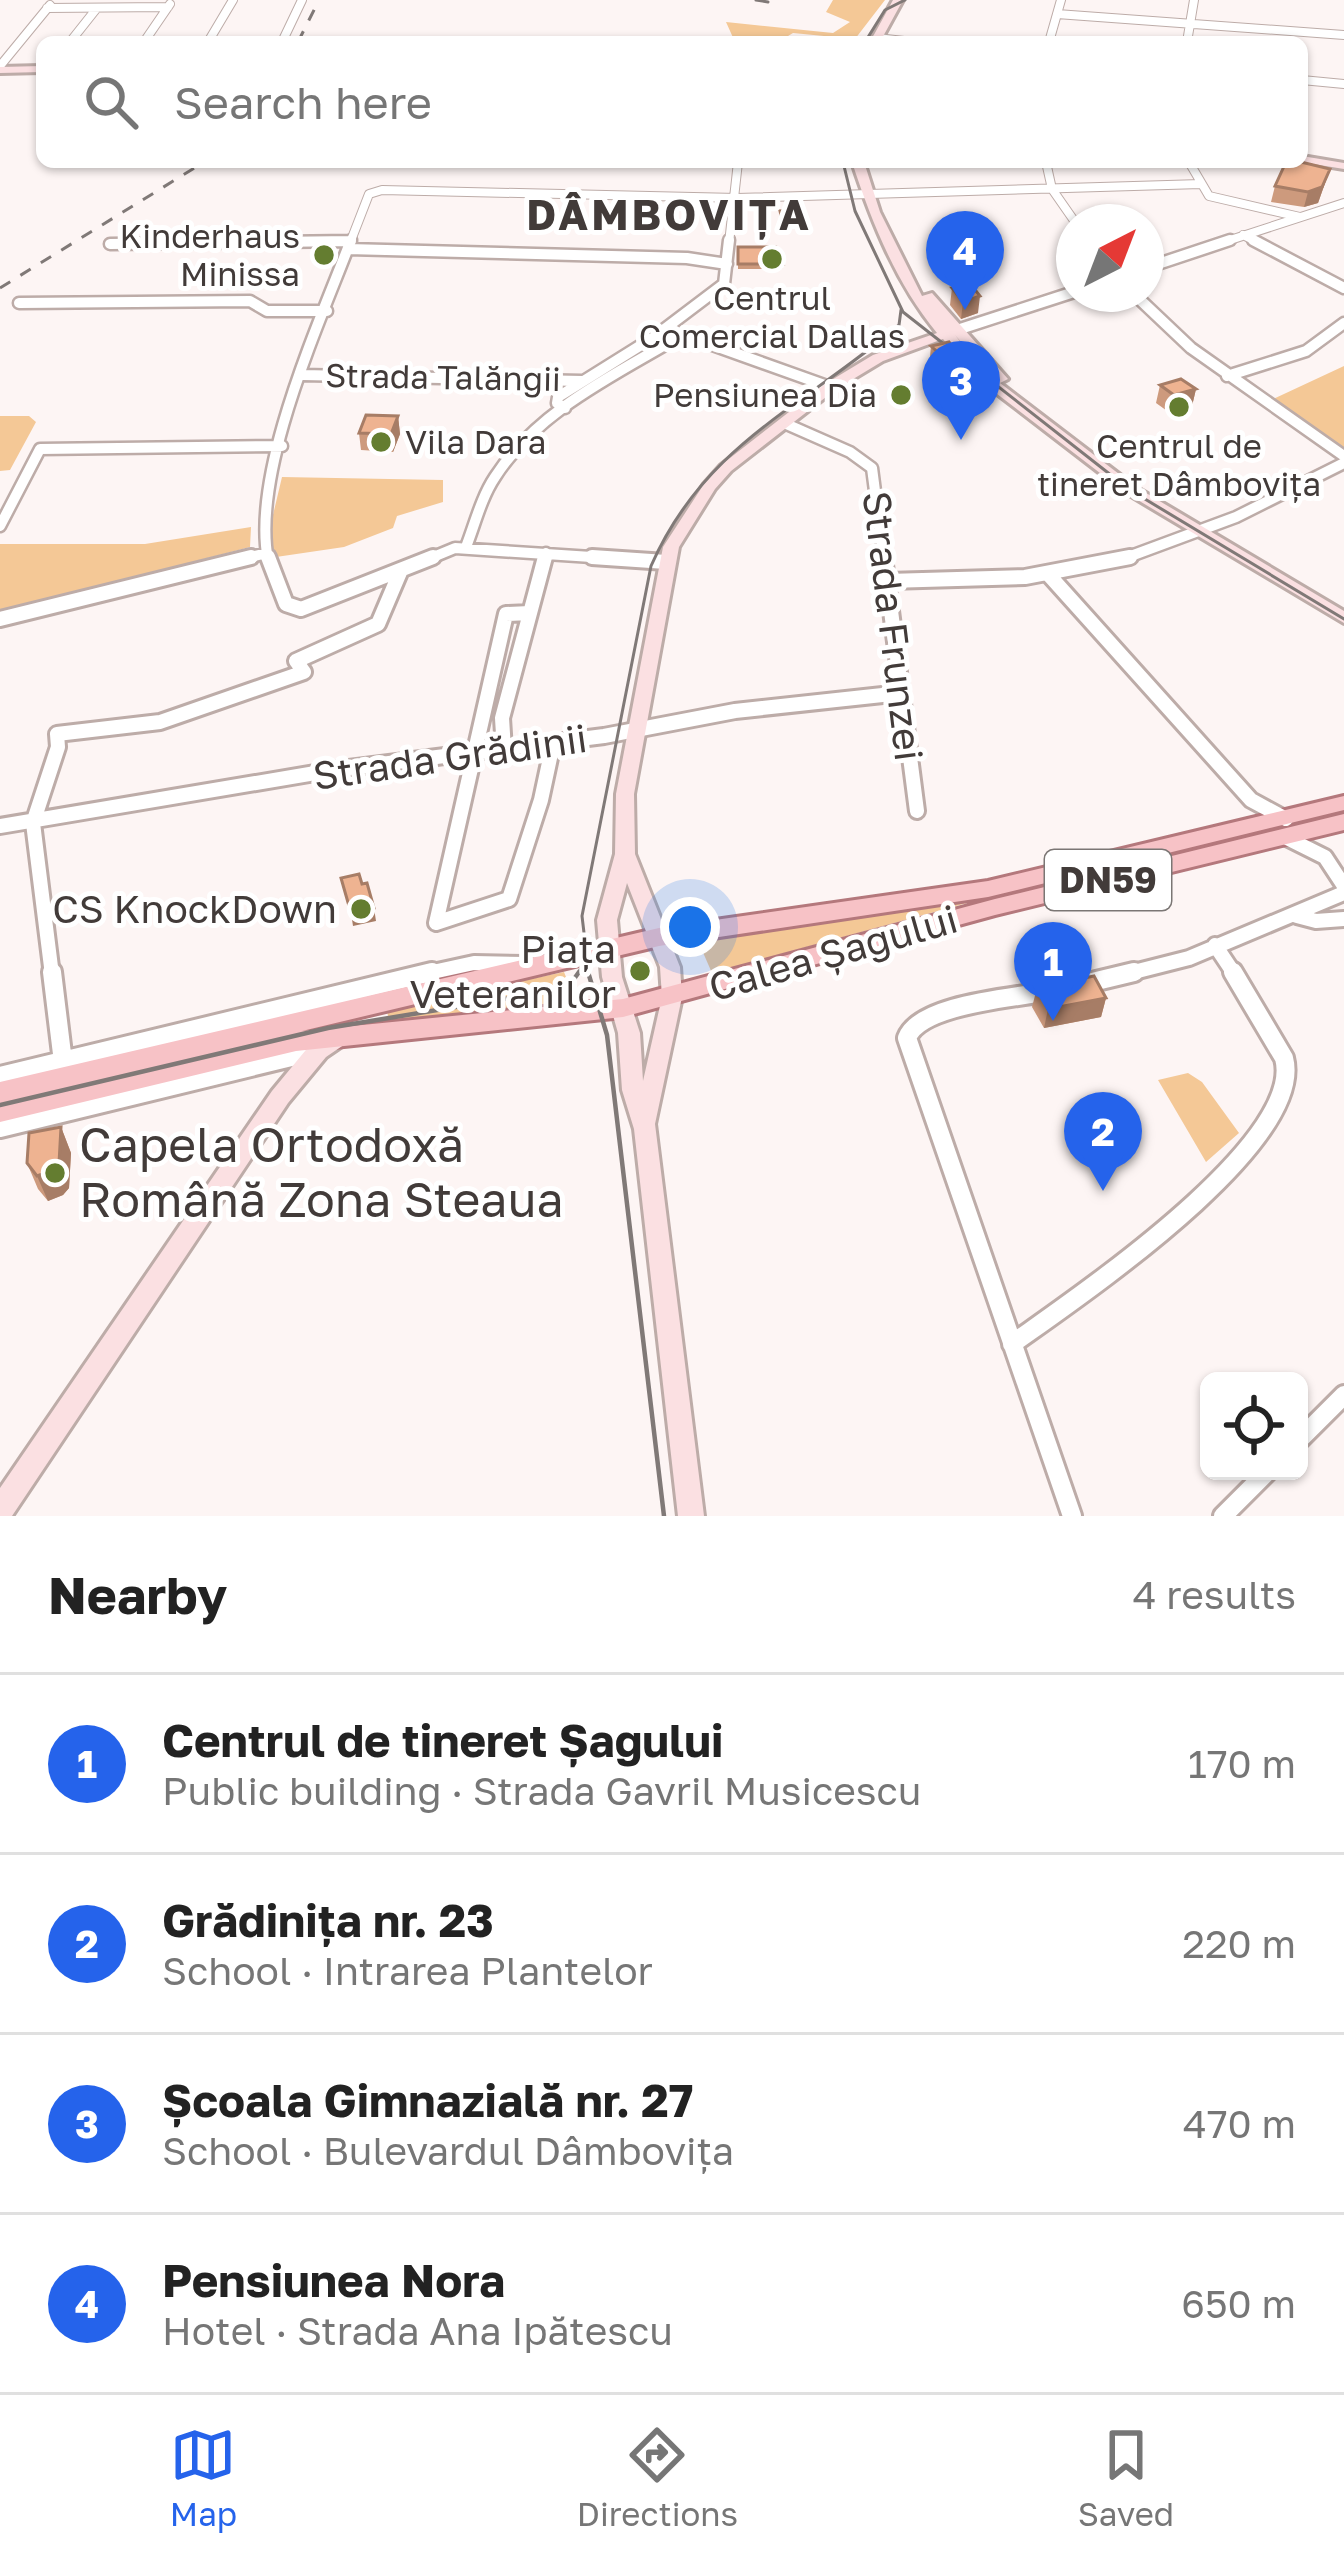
<!DOCTYPE html>
<meta charset="utf-8">
<style>
:root{--surface:#fff;--page:#f6f6f6;--text:#222;--muted:#767676;--line:#e0e0e0;--accent:#2563eb}
body{margin:0;font-family:"Golos Text",sans-serif;background:var(--page);color:var(--text)}
.controls{position:absolute;right:36px;bottom:36px;display:grid;overflow:hidden;border-radius:18px;box-shadow:0 3px 9px #0004}
.controls button{width:108px;height:108px;display:grid;place-items:center;padding:0;border:0;border-bottom:3px solid var(--line);background:var(--surface);color:var(--text);font:60px sans-serif}
.compass{position:absolute;left:1056px;top:204px;width:108px;height:108px;border-radius:50%;background:var(--surface);box-shadow:0 3px 9px #0004;rotate:42deg}
.you{position:absolute;left:690px;top:927px;width:42px;height:42px;margin:-30px;border:9px solid #fff;border-radius:50%;background:#1a73e8;box-shadow:0 0 0 18px #1a73e833}
.badge{display:grid;place-items:center;width:78px;height:78px;border-radius:50%;background:var(--accent);color:#fff;font-size:39px;font-weight:700}
.pin{position:absolute;translate:-50% -99px;filter:drop-shadow(0 3px 6px #0008)}
.pin::after{content:'';position:absolute;top:63px;width:42px;height:36px;background:inherit;clip-path:polygon(0 0,100% 0,50% 100%)}
.list{margin:0;padding:0;list-style:none}
h2{display:flex;justify-content:space-between;align-items:center;height:156px;margin:0;padding:0 48px;font-size:51px}
h2 small{font-size:39px;font-weight:400;color:var(--muted)}
.list li{display:grid;grid-template-columns:78px 1fr auto;gap:36px;align-items:center;box-sizing:border-box;height:180px;padding:0 48px;border-top:3px solid var(--line)}
.list b{display:block;font-size:45px;white-space:nowrap}
.list p{margin:0;font-size:39px;white-space:nowrap;color:var(--muted)}
.list em{font-size:39px;font-style:normal;color:var(--muted)}
.icon{flex:none;width:66px;height:66px;fill:none;stroke:currentColor;stroke-width:2;stroke-linecap:round;stroke-linejoin:round}
.map{position:relative;flex:none;width:1344px;height:1516px;overflow:hidden}
.search{position:absolute;background:var(--surface);box-shadow:0 3px 9px #0004;left:36px;right:36px;top:36px;height:132px;display:flex;align-items:center;gap:30px;box-sizing:border-box;padding:0 42px;border-radius:18px;color:var(--muted);font-size:45px}
.sheet{height:876px;background:var(--surface)}
nav{display:flex;justify-content:space-around;align-items:center;box-sizing:border-box;height:168px;border-top:3px solid var(--line);background:var(--surface);font-size:33px;color:var(--muted)}
nav a{display:grid;justify-items:center;gap:6px}
nav .on{color:var(--accent)}
.map>svg:first-child{display:block}
</style>
<div class="map">
<svg width="1344" height="1516" viewBox="0 0 1344 1516">
<rect width="100%" height="100%" fill="#fdf5f4"/>
<path fill="#f4c896" d="M833,0H885L855,39L793,33L788,36L790,42H735L726,22L833,33L850,22L826,12Z
M1344,366V449L1269,401Z
M0,416H29L36,422L10,470L0,471Z
M282,477L443,480V502L397,516L393,528L344,547L276,557L268,536Z
M251,527L250,547L0,612V544H145Z
M976,896L978,900L712,973L698,941Z
M564,972L576,1002L389,1024L387,1009Z
M1188,1073L1202,1082L1239,1133L1206,1162L1158,1080Z"/>
<g fill="none" stroke-linecap="round" stroke-linejoin="round">
<defs>
<path id="street-far3" d="M47,8L168,7
M1057,14L1344,35
M877,38L913,42
M70,42L97,8
M144,42L170,4
M208,42L233,0
M282,42L302,0
M1049,42L1061,0
M1187,42L1194,0
M0,66L50,5
M1302,80L1344,84
M1046,162L1052,189L1075,222
M1189,162L1209,196L1300,217
M1243,235L1259,243
M159,243L351,241
M350,243L369,194L382,190L737,198L1201,184
M729,243L738,162
M1221,243L1344,203"/>
<path id="street-far2" d="M1253,240L1344,288
M110,244L351,241
M348,249L687,258L727,264
M1146,268L1230,240
M1134,294L1191,348L1344,456
M19,303L250,301L267,311H327
M957,330L1074,292
M676,332L830,387
M303,375L582,381
M1227,376L1306,351L1344,323
M565,408L557,403L558,397L654,337L724,284L729,240
M784,423L850,452L872,468L884,560
M0,526L40,449L282,446
M466,547C475,524 481,498 495,477C538,410 615,375 682,335
M238,560L267,553
M268,560C251,472 319,324 351,240
M426,560L455,548L637,560
M544,560L546,553
M1120,560L1236,517L1344,463"/>
<path id="street-far1" d="M268,557L286,604L301,609L433,557
M592,557L666,562
M884,557L917,811
M1049,575L1251,800L1286,819
M888,581L1025,577L1130,557
M530,613L506,614L436,923L509,899L541,800L553,744
M0,619L251,557
M504,750L502,718L545,557
M0,826L333,770L604,736L735,711L901,693
M1285,837L1325,857L1344,886
M1297,916L1316,921L1344,919
M1215,945L1235,975
M52,975L33,823L58,747L57,734L160,722L304,672L296,661L378,624L401,570
M419,975L474,963L524,964
M1122,975L1189,958L1344,893"/>
<path id="street" d="M52,972L63,1062
M1084,984L1134,972
M1050,991C1014,998 920,1004 907,1038L1072,1516
M0,1076L432,972
M0,1128L316,1051
M1012,1344C1076,1298 1307,1143 1284,1058L1233,972
M1299,1440L1344,1395
M1223,1516L1268,1471"/>
<path id="secondary" d="M893,0H903L880,42H870Z
M42,66V72L0,73V67Z
M1302,156L1344,163V169L1301,162Z
M852,162H864L880,212L922,296L932,293L1008,379L1000,383L1136,487L1344,611V623L1126,493L971,374L943,339L883,361L835,390L731,471L715,489L679,547L634,794L635,854L680,967L682,997L655,1124L704,1516H678L634,1129L622,1090L618,1033L602,977L597,920L615,854L616,794L663,547L704,484L721,465L825,384L873,355L937,333C896,283 872,223 852,162ZM955,335L991,376L981,368ZM627,883L660,967L662,997L643,1081L640,1033L622,977L617,920Z
M340,1028L348,1030L351,1036L348,1042L326,1057L288,1103L12,1516H0V1488L272,1091L310,1045Z"/>
<path id="primary" d="M1344,796V810L988,897L659,946L302,1031L623,999L995,899L1344,814V830L995,915L623,1017L296,1051L0,1122V1082L659,928L988,881Z"/>
</defs>
<use href="#street-far3" stroke="#bdaca8" stroke-width="10"/>
<use href="#street-far2" stroke="#bdaca8" stroke-width="15"/>
<use href="#street-far1" stroke="#bdaca8" stroke-width="20"/>
<use href="#street" stroke="#bdaca8" stroke-width="24"/>
<use href="#secondary" stroke="#bdaca8" stroke-width="6"/>
<use href="#primary" stroke="#b4787c" stroke-width="6"/>
<use href="#street-far3" stroke="#fff" stroke-width="8"/>
<use href="#street-far2" stroke="#fff" stroke-width="10"/>
<use href="#street-far1" stroke="#fff" stroke-width="14"/>
<use href="#street" stroke="#fff" stroke-width="18"/>
<use href="#secondary" fill="#fbe0e2" fill-rule="evenodd"/>
<use href="#primary" fill="#f7c2c6" fill-rule="evenodd"/>
<path stroke="#807977" stroke-width="3" d="M756,0L768,2
M865,42L885,10L905,0
M843,162L855,211L903,312L1130,490L1344,619
M577,975L589,955
M589,975L582,916L651,566C705,443 804,407 899,325L901,310"/>
<path stroke="#807977" stroke-width="4.5" d="M588,972L607,1035L664,1516
M0,1105L328,1028L547,992L574,979L579,972"/>
<path stroke="#807977" stroke-width="3" stroke-dasharray="12 12" stroke-linecap="butt" d="M298,42L319,0
M0,288L204,162"/>
</g>
<path fill="#cd9a7d" d="M1330,169L1318,203L1304,207L1271,202L1275,186Z
M780,211L799,220L798,225H782Z
M738,247L783,264L782,269H738Z
M952,288L978,313L961,319L950,305Z
M931,346L959,354L958,365L942,368L930,357Z
M1160,385L1196,389L1192,406L1170,413L1156,403Z
M398,416L400,434L393,452L361,450L359,433Z
M1037,988L1106,998L1101,1017L1044,1028L1032,1007Z
M61,1127L71,1153L69,1188L63,1195L48,1201L38,1189L27,1163Z"/>
<path fill="#a77d66" d="M1330,169L1318,203L1304,207L1308,192Z
M980,296L978,313L961,319L963,302Z
M959,354L958,365L942,368L943,357Z
M1196,389L1192,406L1170,413L1174,395Z
M398,416L400,434L393,452L391,434Z
M374,908L376,921L353,926L351,913Z
M1106,998L1101,1017L1044,1028L1048,1009Z
M61,1127L71,1153L69,1188L63,1195L48,1201L37,1176Z"/>
<path fill="#eeb391" stroke="#a77d66" stroke-width="3" d="M1286,162H1301L1330,169L1322,187L1308,192L1275,186Z
M797,210L799,220H782L780,211Z
M738,247H776L783,264H738Z
M972,286L980,296L963,302L952,288Z
M949,342L959,354L943,357L931,346Z
M1181,379L1196,389L1174,395L1160,385Z
M366,415L398,416L391,434L359,433Z
M359,874L362,884L367,883L374,908L351,913L341,878Z
M1094,976L1106,998L1048,1009L1037,988Z
M61,1127L59,1163L53,1170L37,1176L27,1163L29,1133Z"/>
<g fill="#647d30" stroke="#fff" stroke-width="4.5">
<circle cx="324" cy="255" r="12"/>
<circle cx="772" cy="259" r="12"/>
<circle cx="901" cy="395" r="12"/>
<circle cx="1179" cy="407" r="12"/>
<circle cx="381" cy="442" r="12"/>
<circle cx="361" cy="909" r="12"/>
<circle cx="640" cy="971" r="12"/>
<circle cx="55" cy="1173" r="12"/>
</g>
<g text-anchor="middle" stroke-width="10" stroke-linejoin="round" paint-order="stroke">
<g font-size="33" fill="#423b39" stroke="#fff" text-anchor="end">
<text x="300" y="248">Kinderhaus<tspan x="300" dy="38">Minissa</tspan></text>
<text x="772" y="310" text-anchor="middle">Centrul<tspan x="772" dy="38">Comercial Dallas</tspan></text>
<text x="877" y="407">Pensiunea Dia</text>
<text x="405" y="454" text-anchor="start">Vila Dara</text>
<text x="1179" y="458" text-anchor="middle">Centrul de<tspan x="1179" dy="38">tineret Dâmbovița</tspan></text>
</g>
<g font-size="33" fill="#423b39" stroke="#fff">
<text transform="translate(443 377) rotate(1)" y="12">Strada Talăngii</text>
</g>
<rect fill="#fff" stroke="#7b7674" stroke-width="3" x="1045" y="850" width="126" height="60" rx="9"/>
<g font-size="36" font-weight="bold" fill="#423b39">
<text x="1108" y="893">DN59</text>
</g>
<g font-size="39" fill="#423b39" stroke="#fff">
<text transform="translate(893 626) rotate(83)" y="14">Strada Frunzei</text>
<text transform="translate(450 757) rotate(-8)" y="14">Strada Grădinii</text>
<text transform="translate(833 953) rotate(-16)" y="14">Calea Șagului</text>
</g>
<g font-size="39" fill="#423b39" stroke="#fff" text-anchor="end">
<text x="337" y="923">CS KnockDown</text>
<text x="616" y="963">Piața<tspan x="616" dy="45">Veteranilor</tspan></text>
</g>
<g font-size="42" font-weight="bold" letter-spacing="3" fill="#423b39" stroke="#fff">
<text x="669" y="230">DÂMBOVIȚA</text>
</g>
<g font-size="48" fill="#423b39" stroke="#fff" text-anchor="start">
<text x="79" y="1162">Capela Ortodoxă<tspan x="79" dy="55">Română Zona Steaua</tspan></text>
</g>
</g>
</svg>
<div class="controls">
<button><svg class="icon" aria-label="locate" viewBox="0 0 24 24"><circle cx="12" cy="12" r="6"/><path d="M12 2v4M12 18v4M2 12h4M18 12h4"/></svg></button>
</div>
<svg class="compass" viewBox="-18 -18 36 36"><path d="M0-13l5 13h-10z" fill="#e53935"/><path d="M0 13l5-13h-10z" fill="#767676"/></svg>
<div class="you"></div>
<div class="pin badge" style="left:1053px;top:1021px">1</div>
<div class="pin badge" style="left:1103px;top:1191px">2</div>
<div class="pin badge" style="left:961px;top:440px">3</div>
<div class="pin badge" style="left:965px;top:310px">4</div>
<div class="search"><svg class="icon" aria-label="search" viewBox="0 0 24 24"><circle cx="10" cy="10" r="6"/><path d="M15 15l6 6"/></svg>Search here</div>
</div>
<section class="sheet">
<h2>Nearby<small>4 results</small></h2>
<ul class="list">
<li><span class="badge">1</span><div><b>Centrul de tineret Șagului</b><p>Public building · Strada Gavril Musicescu</p></div><em>170 m</em></li>
<li><span class="badge">2</span><div><b>Grădinița nr. 23</b><p>School · Intrarea Plantelor</p></div><em>220 m</em></li>
<li><span class="badge">3</span><div><b>Școala Gimnazială nr. 27</b><p>School · Bulevardul Dâmbovița</p></div><em>470 m</em></li>
<li><span class="badge">4</span><div><b>Pensiunea Nora</b><p>Hotel · Strada Ana Ipătescu</p></div><em>650 m</em></li>
</ul>
</section>
<nav>
<a class="on"><svg class="icon" aria-label="map" viewBox="0 0 24 24"><path d="M3 6l6-2 6 2 6-2v14l-6 2-6-2-6 2zM9 4v14M15 6v14"/></svg>Map</a>
<a><svg class="icon" aria-label="directions" viewBox="0 0 24 24"><path d="M12 3l9 9-9 9-9-9zM9 14v-3h6M13 9l2 2-2 2"/></svg>Directions</a>
<a><svg class="icon" aria-label="saved" viewBox="0 0 24 24"><path d="M7 4h10v16l-5-4-5 4z"/></svg>Saved</a>
</nav>
